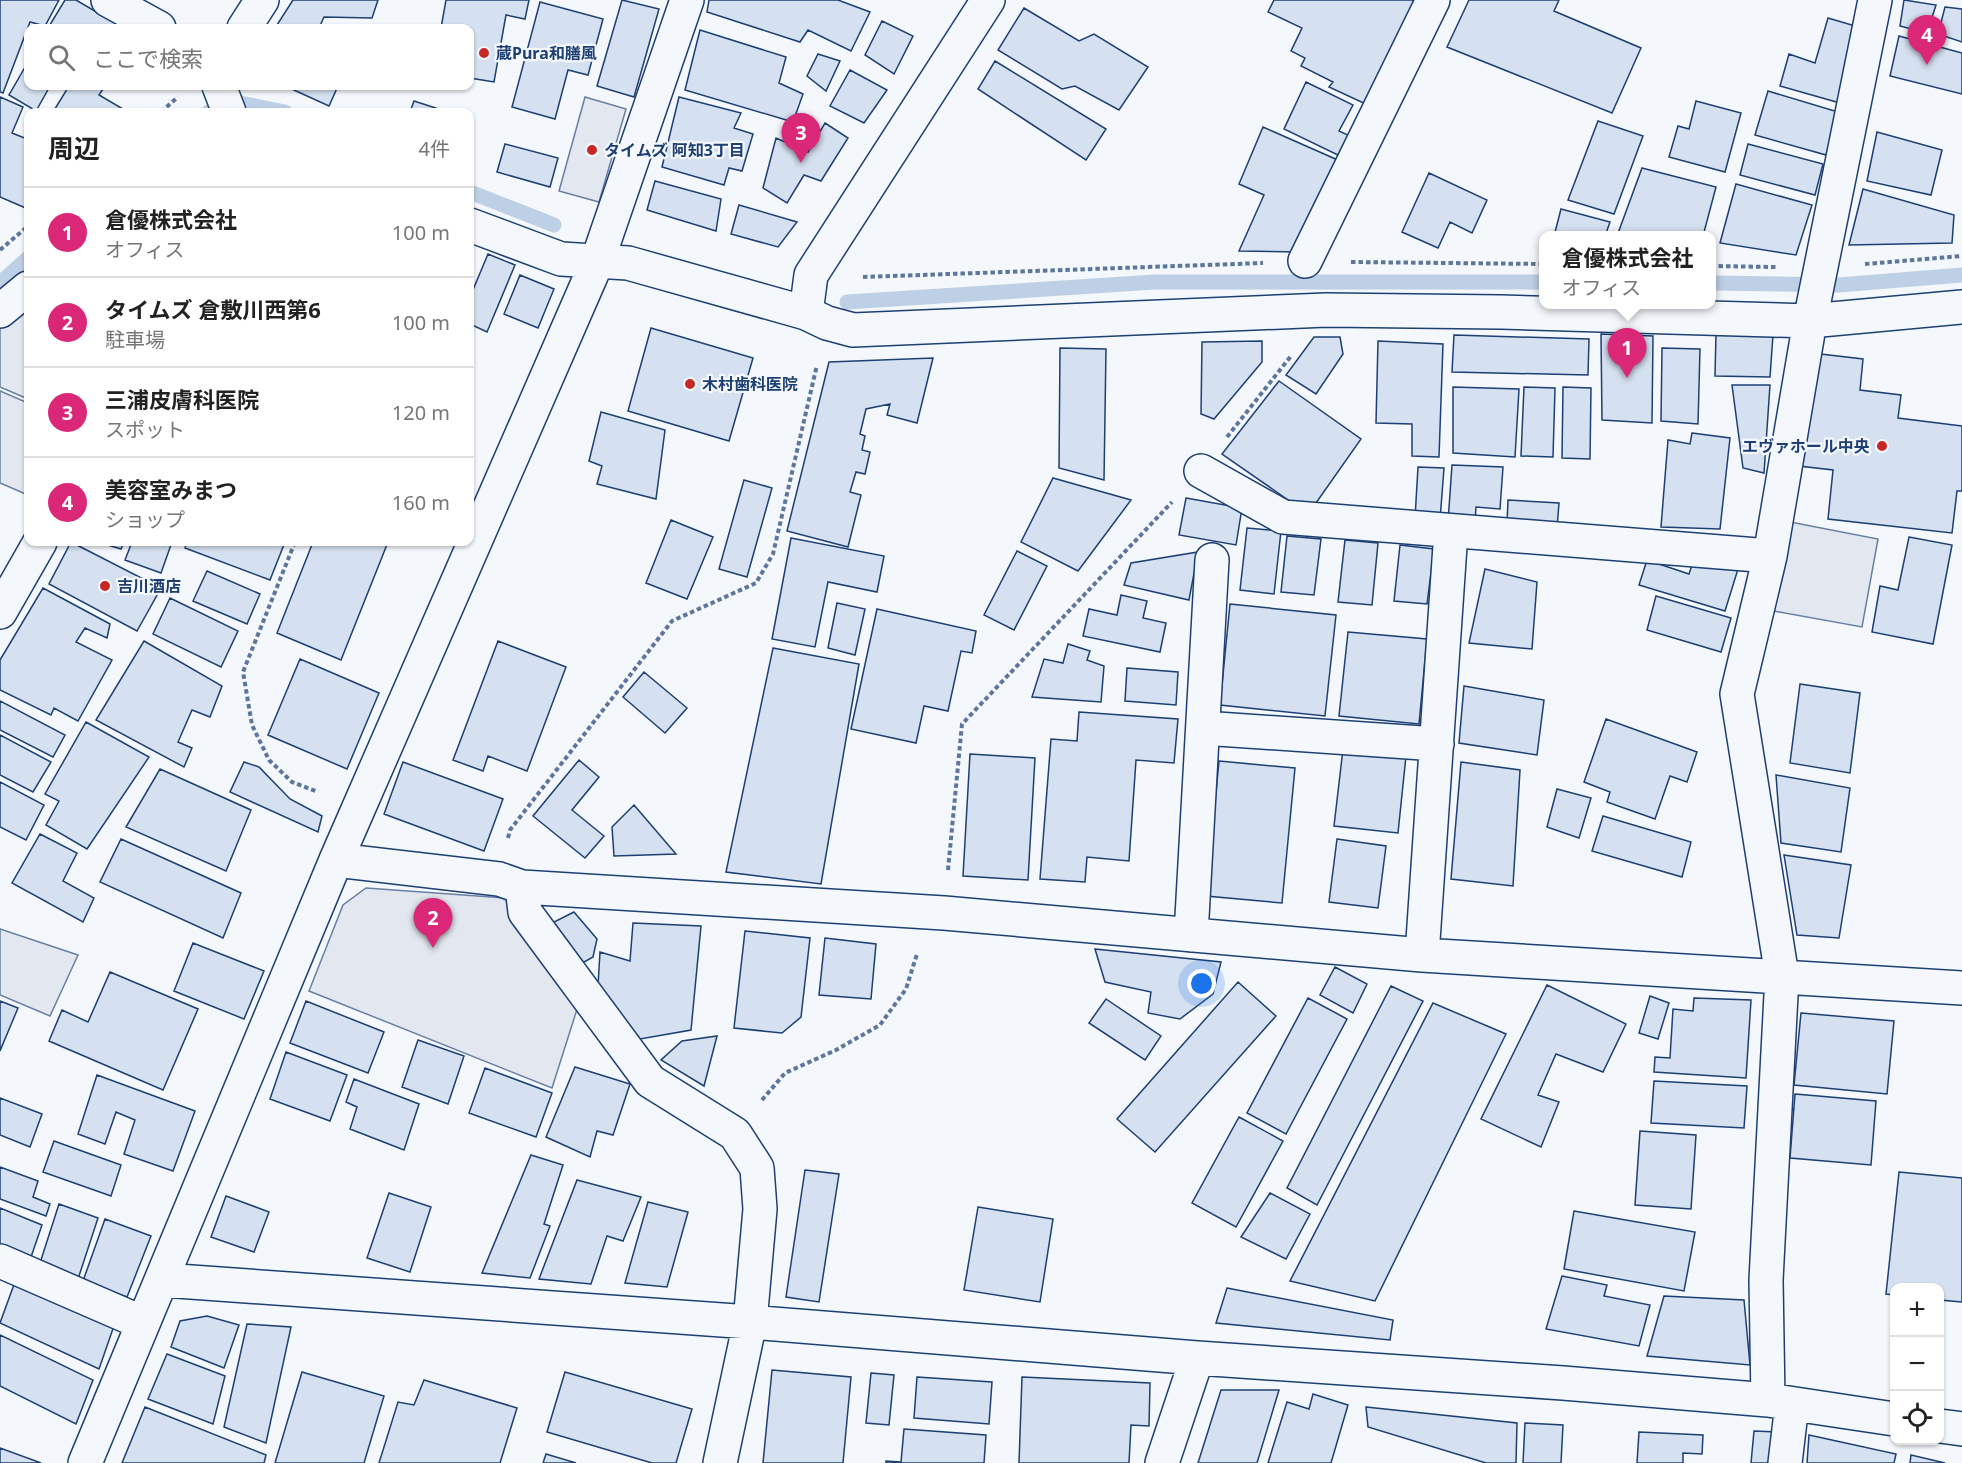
<!DOCTYPE html>
<html lang="ja">
<meta charset="utf-8">
<style>
:root{--surface:#fff;--page:#f2f2f2;--text:#222;--muted:#767676;--line:#e0e0e0;--accent:#db2777}
body{margin:0;font-family:"Noto Sans","Noto Sans JP",sans-serif;background:var(--page);color:var(--text)}
.controls{position:absolute;right:18px;bottom:18px;display:grid;overflow:hidden;border-radius:12px;box-shadow:0 2px 4px #0004}
.controls button{width:54px;height:54px;display:grid;place-items:center;padding:0;border:0;border-bottom:2px solid var(--line);background:var(--surface);color:var(--text);font:30px sans-serif}
.you{position:absolute;left:1202px;top:984px;width:21px;height:21px;margin:-15px;border:4px solid #fff;border-radius:50%;background:#1a73e8;box-shadow:0 0 0 9px #1a73e833}
.badge{display:grid;place-items:center;width:39px;height:39px;border-radius:50%;background:var(--accent);color:#fff;font-size:20px;font-weight:700}
.pin{position:absolute;translate:-50% -50px;filter:drop-shadow(0 2px 3px #0008)}
.pin::after{content:'';position:absolute;top:32px;width:21px;height:18px;background:inherit;clip-path:polygon(0 0,100% 0,50% 100%)}
.popup{position:absolute;left:1539px;top:231px;width:177px;height:78px;box-sizing:border-box;display:grid;place-content:center;border-radius:12px;background:var(--surface);filter:drop-shadow(0 2px 4px #0005);font-size:20px;white-space:nowrap;color:var(--muted)}
.popup b{font-size:22px;color:var(--text)}
.popup::after{content:'';position:absolute;left:50%;top:100%;margin-left:-12px;border:12px solid transparent;border-top-color:var(--surface)}
.list{margin:0;padding:0;list-style:none}
h2{display:flex;justify-content:space-between;align-items:center;height:78px;margin:0;padding:0 24px;font-size:26px}
h2 small{font-size:20px;font-weight:400;color:var(--muted)}
.list li{display:grid;grid-template-columns:39px 1fr auto;gap:18px;align-items:center;box-sizing:border-box;height:90px;padding:0 24px;border-top:2px solid var(--line)}
.list b{display:block;font-size:22px;white-space:nowrap}
.list p{margin:0;font-size:20px;white-space:nowrap;color:var(--muted)}
.list em{font-size:20px;font-style:normal;color:var(--muted)}
.icon{flex:none;width:33px;height:33px;fill:none;stroke:currentColor;stroke-width:2;stroke-linecap:round;stroke-linejoin:round}
.map{position:relative;flex:none;width:1962px;height:1463px;overflow:hidden}
.search{position:absolute;background:var(--surface);box-shadow:0 2px 4px #0004;left:24px;top:24px;width:450px;height:66px;display:flex;align-items:center;gap:15px;box-sizing:border-box;padding:0 21px;border-radius:12px;color:var(--muted);font-size:22px}
.panel{position:absolute;background:var(--surface);box-shadow:0 2px 4px #0004;left:24px;top:108px;width:450px;height:438px;border-radius:12px}
.map>svg:first-child{display:block}
</style>
<div class="map">
<svg width="1962" height="1463" viewBox="0 0 1962 1463">
<rect width="100%" height="100%" fill="#f4f7fb"/>
<path fill="#e3e8f0" stroke="#687fa3" stroke-width="1.5" d="M585,97L626,109L599,202L559,191Z
M21,308L28,311V399L0,387V325Z
M0,391L28,403V495L0,483Z
M1785,521L1878,539L1862,627L1768,610Z
M366,888L505,898L579,1003L552,1088L309,991L343,905Z
M0,929L78,955L50,1016L0,995Z"/>
<g fill="none" stroke-linecap="round" stroke-linejoin="round">
<path stroke="#bed0e5" stroke-width="15" d="M209,112L230,101L285,112
M470,192L554,225
M0,283L28,258
M1711,283L1839,285L1962,275
M847,302L1155,282H1543"/>
</g>
<path fill="#d5e0f0" stroke="#1d3f73" stroke-width="1.5" d="M0,0H59L45,26L30,22L3,93L0,92Z
M65,0H76L124,28H48Z
M293,0H378L372,18L324,17L319,28H275Z
M446,0H529L525,19L506,15L494,82L470,78V28H441Z
M622,0L659,9L634,97L597,86Z
M709,0H838L870,12L851,51L808,30L800,42L707,12Z
M1274,0H1412L1420,4L1370,106L1329,87L1333,82L1301,66L1305,58L1291,51L1302,28L1268,12Z
M1469,0H1559L1554,11L1641,48L1612,113L1447,47Z
M1904,0L1936,5L1927,33L1900,26Z
M540,2L603,19L588,75L568,70L555,119L512,107Z
M1945,7L1962,9V42L1938,34Z
M1024,8L1079,41L1094,34L1148,67L1119,110L1075,86L1062,89L998,50Z
M1828,18L1862,28L1840,103L1780,86L1789,54L1815,63Z
M882,21L913,36L894,74L865,55Z
M700,30L786,57L779,83L803,94L793,122L685,90Z
M1899,36L1962,53V94L1890,76Z
M818,54L840,61L826,91L807,76Z
M995,61L1106,129L1086,160L978,89Z
M28,62V86H50L36,111L9,95Z
M850,70L887,90L864,123L830,106Z
M1306,82L1353,105L1339,131L1352,137L1342,157L1284,129Z
M69,86H105L99,95L123,109L121,112H53Z
M285,86H338L329,106Z
M1768,91L1838,112L1826,155L1755,135Z
M0,97L23,107L12,133L27,139L28,135V209L0,197Z
M679,97L741,113L734,128L753,134L742,171L729,168L724,185L662,167Z
M414,101L448,112H410Z
M1696,101L1741,113L1725,172L1669,157L1678,126L1689,129Z
M1598,121L1643,136L1614,214L1568,200Z
M825,123L848,138L821,181L804,175L787,203L763,188L776,138L808,152Z
M1263,127L1340,161L1301,252L1239,251L1264,195L1239,184Z
M1877,132L1942,150L1931,195L1867,181Z
M505,144L558,158L550,187L497,172Z
M1748,144L1823,164L1815,195L1740,175Z
M1642,168L1716,187L1703,236H1617Z
M1429,173L1487,200L1472,233L1450,222L1438,248L1402,232Z
M655,181L721,199L716,231L647,210Z
M1736,184L1812,205L1796,255L1720,243Z
M1863,189L1954,215L1952,243L1849,245Z
M739,205L797,222L778,247L731,234Z
M1561,209L1610,222L1605,236H1554Z
M488,254L515,265L487,332L470,324V297Z
M520,275L554,289L538,328L504,314Z
M651,328L753,358L729,441L628,411Z
M1601,334L1653,336L1652,423L1602,420Z
M1716,334L1773,335L1770,377L1715,376Z
M1454,335L1589,339L1588,375L1452,372Z
M1314,337H1340L1343,354L1316,394L1286,375Z
M1262,341V362L1214,419L1201,414L1202,342Z
M1378,341L1443,344L1439,457L1412,456V424L1376,423Z
M1060,348L1106,349L1104,480L1059,468Z
M1662,348L1700,349L1698,424L1661,421Z
M1812,353L1863,359L1860,390L1901,395L1898,418L1962,426V491H1957L1952,533L1828,519L1833,470L1799,466Z
M933,358L917,423L887,415L890,404L866,409L860,434L865,436L862,450L870,452L865,474L856,472L850,492L861,495L848,547L787,531L829,362Z
M1279,381L1361,439L1316,503L1291,502L1222,454Z
M1732,385H1770L1764,473L1743,468Z
M1453,387L1519,389L1515,457L1453,453Z
M1524,387L1555,388L1553,457L1521,456Z
M1563,387L1591,388L1590,459L1562,458Z
M601,412L665,430L656,499L597,484L602,466L589,461Z
M1692,433L1730,438L1720,529L1661,527L1668,440L1690,444Z
M1452,465L1503,467L1500,509L1476,507L1475,522H1448Z
M1418,467L1444,468L1440,520L1415,518Z
M1053,478L1131,500L1078,571L1021,542Z
M744,480L772,488L747,577L719,569Z
M1186,498L1242,508L1236,545L1179,535Z
M1508,500L1559,503L1557,528L1507,524Z
M671,520L713,537L687,599L646,583Z
M1247,528L1281,531L1274,594L1240,590Z
M1287,536L1321,539L1314,595L1281,592Z
M1909,537L1952,545L1933,644L1872,632L1880,586L1898,590Z
M791,538L884,556L877,592L828,582L815,647L772,639Z
M1345,540L1378,543L1372,605L1338,602Z
M71,542L161,588L137,631L49,584Z
M98,542H124L121,549Z
M132,542H172L161,573L125,560Z
M187,542H285L270,580L185,548Z
M313,542H388L341,660L277,633Z
M1400,545L1434,549L1427,604L1394,601Z
M1017,551L1047,566L1014,630L984,615Z
M1198,552L1189,600L1124,585L1131,563Z
M1695,556L1738,569L1725,611L1639,585L1647,560L1689,574Z
M1485,569L1537,582L1532,649L1469,643Z
M207,571L260,594L247,624L193,601Z
M43,588L110,624L107,638L85,628L76,642L112,660L78,721L54,708L51,715L0,690V660Z
M1121,595L1147,601L1143,618L1166,623L1160,652L1083,636L1089,609L1117,615Z
M1656,596L1731,618L1721,652L1647,630Z
M170,598L238,631L221,667L153,634Z
M837,603L865,609L855,655L828,648Z
M1230,604L1336,615L1325,716L1220,705Z
M877,609L976,631L972,653L961,651L948,711L924,706L916,743L851,729Z
M1348,632L1427,639L1419,724L1339,716Z
M144,641L222,686L210,717L192,710L178,742L192,748L184,767L96,720Z
M498,641L566,667L527,771L488,756L483,771L453,760Z
M1068,644L1090,651L1087,660L1104,666L1101,702L1032,697L1044,659L1063,663Z
M773,648L859,664L821,884L726,872Z
M300,659L379,693L347,769L268,735Z
M1127,668L1178,672L1176,705L1125,701Z
M644,672L687,708L665,733L623,697Z
M1800,684L1860,693L1850,773L1790,763Z
M1464,686L1544,700L1537,755L1459,743Z
M0,701L65,735L53,757L0,730Z
M1079,712L1178,719L1174,763L1136,760L1129,861L1087,857L1085,882L1040,879L1051,739L1077,741Z
M1606,719L1697,752L1687,782L1670,776L1655,819L1607,802L1610,792L1584,782Z
M86,722L149,757L87,849L46,825L59,801L45,794Z
M0,735L51,762L33,792L0,775Z
M1343,749L1406,756L1398,833L1334,826Z
M970,754L1035,758L1028,880L963,876Z
M579,760L599,777L572,810L604,836L585,858L533,816Z
M1219,761L1295,768L1282,903L1206,896Z
M244,762L259,767L290,799L322,816L318,832L230,792Z
M403,762L503,799L484,851L384,814Z
M1461,762L1520,770L1513,886L1451,879Z
M160,769L251,810L226,871L126,827Z
M1776,775L1850,788L1841,852L1781,843Z
M0,782L44,805L26,840L0,827Z
M1557,789L1591,798L1579,838L1547,827Z
M634,805L676,854L614,856L612,827Z
M1603,816L1691,842L1682,877L1592,851Z
M40,834L77,853L63,881L94,898L83,922L12,883Z
M121,839L241,893L223,938L100,882Z
M1337,839L1386,846L1378,908L1329,902Z
M1784,855L1851,865L1839,938L1797,935Z
M574,912L597,939L593,957L579,965L552,923Z
M633,923L701,926L691,1030L640,1039L598,986L600,952L630,961Z
M745,931L810,938L801,1017L782,1033L734,1028Z
M825,938L876,944L871,999L819,995Z
M193,943L264,971L244,1019L174,991Z
M1095,949L1221,962L1213,994L1180,1019L1148,1013L1151,992L1105,982Z
M1335,967L1367,984L1353,1013L1320,995Z
M110,972L198,1009L163,1090L49,1041L62,1010L88,1022Z
M1238,982L1276,1016L1155,1152L1117,1119Z
M1547,985L1626,1024L1603,1072L1556,1054L1538,1095L1559,1102L1541,1147L1481,1119Z
M1391,986L1423,1001L1317,1205L1287,1188Z
M1650,996L1669,1003L1658,1039L1639,1033Z
M1308,998L1347,1019L1286,1134L1247,1113Z
M1694,998L1751,1000L1746,1078L1654,1072L1655,1057L1670,1058L1673,1009L1693,1011Z
M1106,999L1161,1036L1145,1060L1089,1023Z
M0,1001L18,1008L0,1051Z
M306,1001L384,1032L368,1073L290,1043Z
M1433,1003L1506,1034L1375,1301L1290,1281Z
M1801,1013L1894,1021L1887,1094L1794,1085Z
M717,1036L704,1086L661,1060L682,1041Z
M418,1040L464,1056L448,1104L402,1087Z
M286,1052L347,1075L330,1121L270,1099Z
M575,1067L630,1084L613,1135L597,1131L590,1157L546,1137Z
M485,1068L552,1093L536,1137L469,1113Z
M97,1075L195,1111L173,1171L124,1154L135,1120L116,1112L105,1144L78,1134Z
M354,1079L419,1104L404,1150L350,1129L357,1107L346,1102Z
M1654,1081L1747,1086L1744,1128L1651,1123Z
M1795,1094L1876,1101L1871,1165L1790,1158Z
M0,1098L42,1114L30,1147L0,1135Z
M1239,1117L1283,1141L1236,1227L1192,1203Z
M1640,1131L1696,1135L1691,1209L1635,1205Z
M54,1141L121,1165L111,1196L43,1172Z
M531,1155L563,1165L544,1224L550,1226L530,1278L482,1273Z
M0,1167L38,1181L33,1197L50,1204L46,1216L0,1199Z
M805,1170L839,1174L819,1302L786,1297Z
M1899,1172L1962,1178V1302L1940,1300V1288H1894V1295L1886,1294Z
M577,1180L641,1197L623,1241L607,1236L591,1284L539,1279Z
M389,1193L431,1207L410,1272L367,1258Z
M1270,1193L1310,1214L1286,1259L1241,1237Z
M226,1196L269,1212L254,1252L211,1237Z
M648,1202L688,1212L667,1287L625,1283Z
M59,1204L98,1218L78,1279L40,1263Z
M978,1207L1053,1219L1040,1302L964,1290Z
M0,1208L42,1225L30,1260L0,1248Z
M1574,1211L1695,1232L1684,1291L1564,1269Z
M105,1219L151,1236L127,1297L83,1281Z
M1562,1276L1607,1285L1604,1296L1650,1305L1639,1346L1546,1329Z
M16,1279L115,1323L99,1369L0,1323Z
M1227,1288L1393,1320L1390,1340L1216,1323Z
M1664,1296L1744,1300L1750,1365L1647,1356Z
M207,1316L239,1325L224,1368L171,1347L180,1321Z
M247,1324L291,1327L266,1443L224,1427Z
M0,1335L93,1380L76,1424L0,1386Z
M167,1354L225,1376L213,1424L148,1399Z
M772,1370L851,1377L843,1463H763Z
M302,1372L384,1396L364,1463H275Z
M565,1372L692,1409L676,1463H652L547,1432Z
M871,1373L894,1375L889,1425L866,1423Z
M917,1377L992,1382L989,1424L914,1418Z
M1022,1377L1150,1383L1149,1426L1131,1425L1129,1463H1019Z
M424,1380L517,1408L500,1463H379L398,1402L414,1405Z
M1221,1390H1279L1257,1463H1198Z
M1313,1394L1348,1405L1331,1463H1268L1287,1402L1309,1409Z
M145,1407L266,1455L264,1463H122Z
M1366,1407L1517,1423L1516,1463H1486L1368,1427Z
M1525,1423L1563,1425L1561,1463H1523Z
M904,1429L986,1435L984,1463H886V1461L901,1462Z
M1754,1431L1777,1432L1775,1463H1751Z
M1639,1432L1703,1435L1702,1454L1683,1453V1463H1637Z
M1809,1435L1896,1454L1894,1463H1807Z
M0,1448L41,1463H0Z
M546,1454L576,1463H543Z
M1911,1455L1945,1463H1910Z"/>
<g fill="none" stroke-linecap="round" stroke-linejoin="round">
<defs>
<path id="street" d="M108,0L159,28
M244,28L262,0
M219,86L229,112
M470,225L561,259L628,263L806,313L827,323L853,330L1326,310L1501,312L1810,321L1962,307
M1305,261L1433,0
M0,311L28,288
M806,313L811,275L988,0
M1201,471L1283,517L1770,556
M0,612L40,542
M1203,728L1437,744
M336,860L499,879L522,887L944,913L1422,955L1962,988
M522,887L525,912L650,1081L735,1134L757,1168L760,1209L750,1322L720,1463
M1191,935L1212,560
M1422,955L1451,531
M0,1261L143,1323
M163,1280L750,1322L1197,1358L1563,1383L1768,1400L1894,1419
M1768,1400L1766,1280L1782,976L1737,694L1770,556L1810,321L1875,0
M1940,1426L1962,1429
M85,1463L336,860L597,262L687,0
M1162,1463L1197,1358
M1785,1463L1792,1404"/>
</defs>
<use href="#street" stroke="#1d3f73" stroke-width="36"/>
<path stroke="#5e769c" stroke-width="4" stroke-dasharray="4.5 3" stroke-linecap="butt" d="M161,112L178,97
M0,250L28,226
M1351,262L1543,264
M1865,264L1962,256
M1711,266L1776,267
M863,277L1263,263
M1227,437L1291,356
M295,542L243,672L252,725L269,760L292,782L318,792
M508,838L510,830L672,621L756,583L773,554L817,365
M948,870L962,724L1172,502
M762,1100L785,1073L836,1050L880,1025L906,989L917,954"/>
<use href="#street" stroke="#f4f7fb" stroke-width="33"/>
</g>
<g fill="#c62828" stroke="#f4f7fb" stroke-width="2">
<circle cx="484" cy="53" r="6"/>
<circle cx="592" cy="150" r="6"/>
<circle cx="690" cy="384" r="6"/>
<circle cx="1882" cy="446" r="6"/>
<circle cx="105" cy="586" r="6"/>
</g>
<g text-anchor="middle" stroke-width="4.5" stroke-linejoin="round" paint-order="stroke">
<g font-size="16" font-weight="bold" fill="#1d3f73" stroke="#f4f7fb" text-anchor="start">
<text x="496" y="59">蔵Pura和膳風</text>
<text x="604" y="156">タイムズ 阿知3丁目</text>
<text x="702" y="390">木村歯科医院</text>
<text x="1870" y="452" text-anchor="end">エヴァホール中央</text>
<text x="117" y="592">吉川酒店</text>
</g>
</g>
</svg>
<div class="controls">
<button>+</button>
<button>−</button>
<button><svg class="icon" aria-label="locate" viewBox="0 0 24 24"><circle cx="12" cy="12" r="6"/><path d="M12 2v4M12 18v4M2 12h4M18 12h4"/></svg></button>
</div>
<div class="you"></div>
<div class="pin badge" style="left:1627px;top:378px">1</div>
<div class="popup"><b>倉優株式会社</b>オフィス</div>
<div class="pin badge" style="left:433px;top:948px">2</div>
<div class="pin badge" style="left:801px;top:163px">3</div>
<div class="pin badge" style="left:1927px;top:65px">4</div>
<div class="search"><svg class="icon" aria-label="search" viewBox="0 0 24 24"><circle cx="10" cy="10" r="6"/><path d="M15 15l6 6"/></svg>ここで検索</div>
<section class="panel">
<h2>周辺<small>4件</small></h2>
<ul class="list">
<li><span class="badge">1</span><div><b>倉優株式会社</b><p>オフィス</p></div><em>100 m</em></li>
<li><span class="badge">2</span><div><b>タイムズ 倉敷川西第6</b><p>駐車場</p></div><em>100 m</em></li>
<li><span class="badge">3</span><div><b>三浦皮膚科医院</b><p>スポット</p></div><em>120 m</em></li>
<li><span class="badge">4</span><div><b>美容室みまつ</b><p>ショップ</p></div><em>160 m</em></li>
</ul>
</section>
</div>
